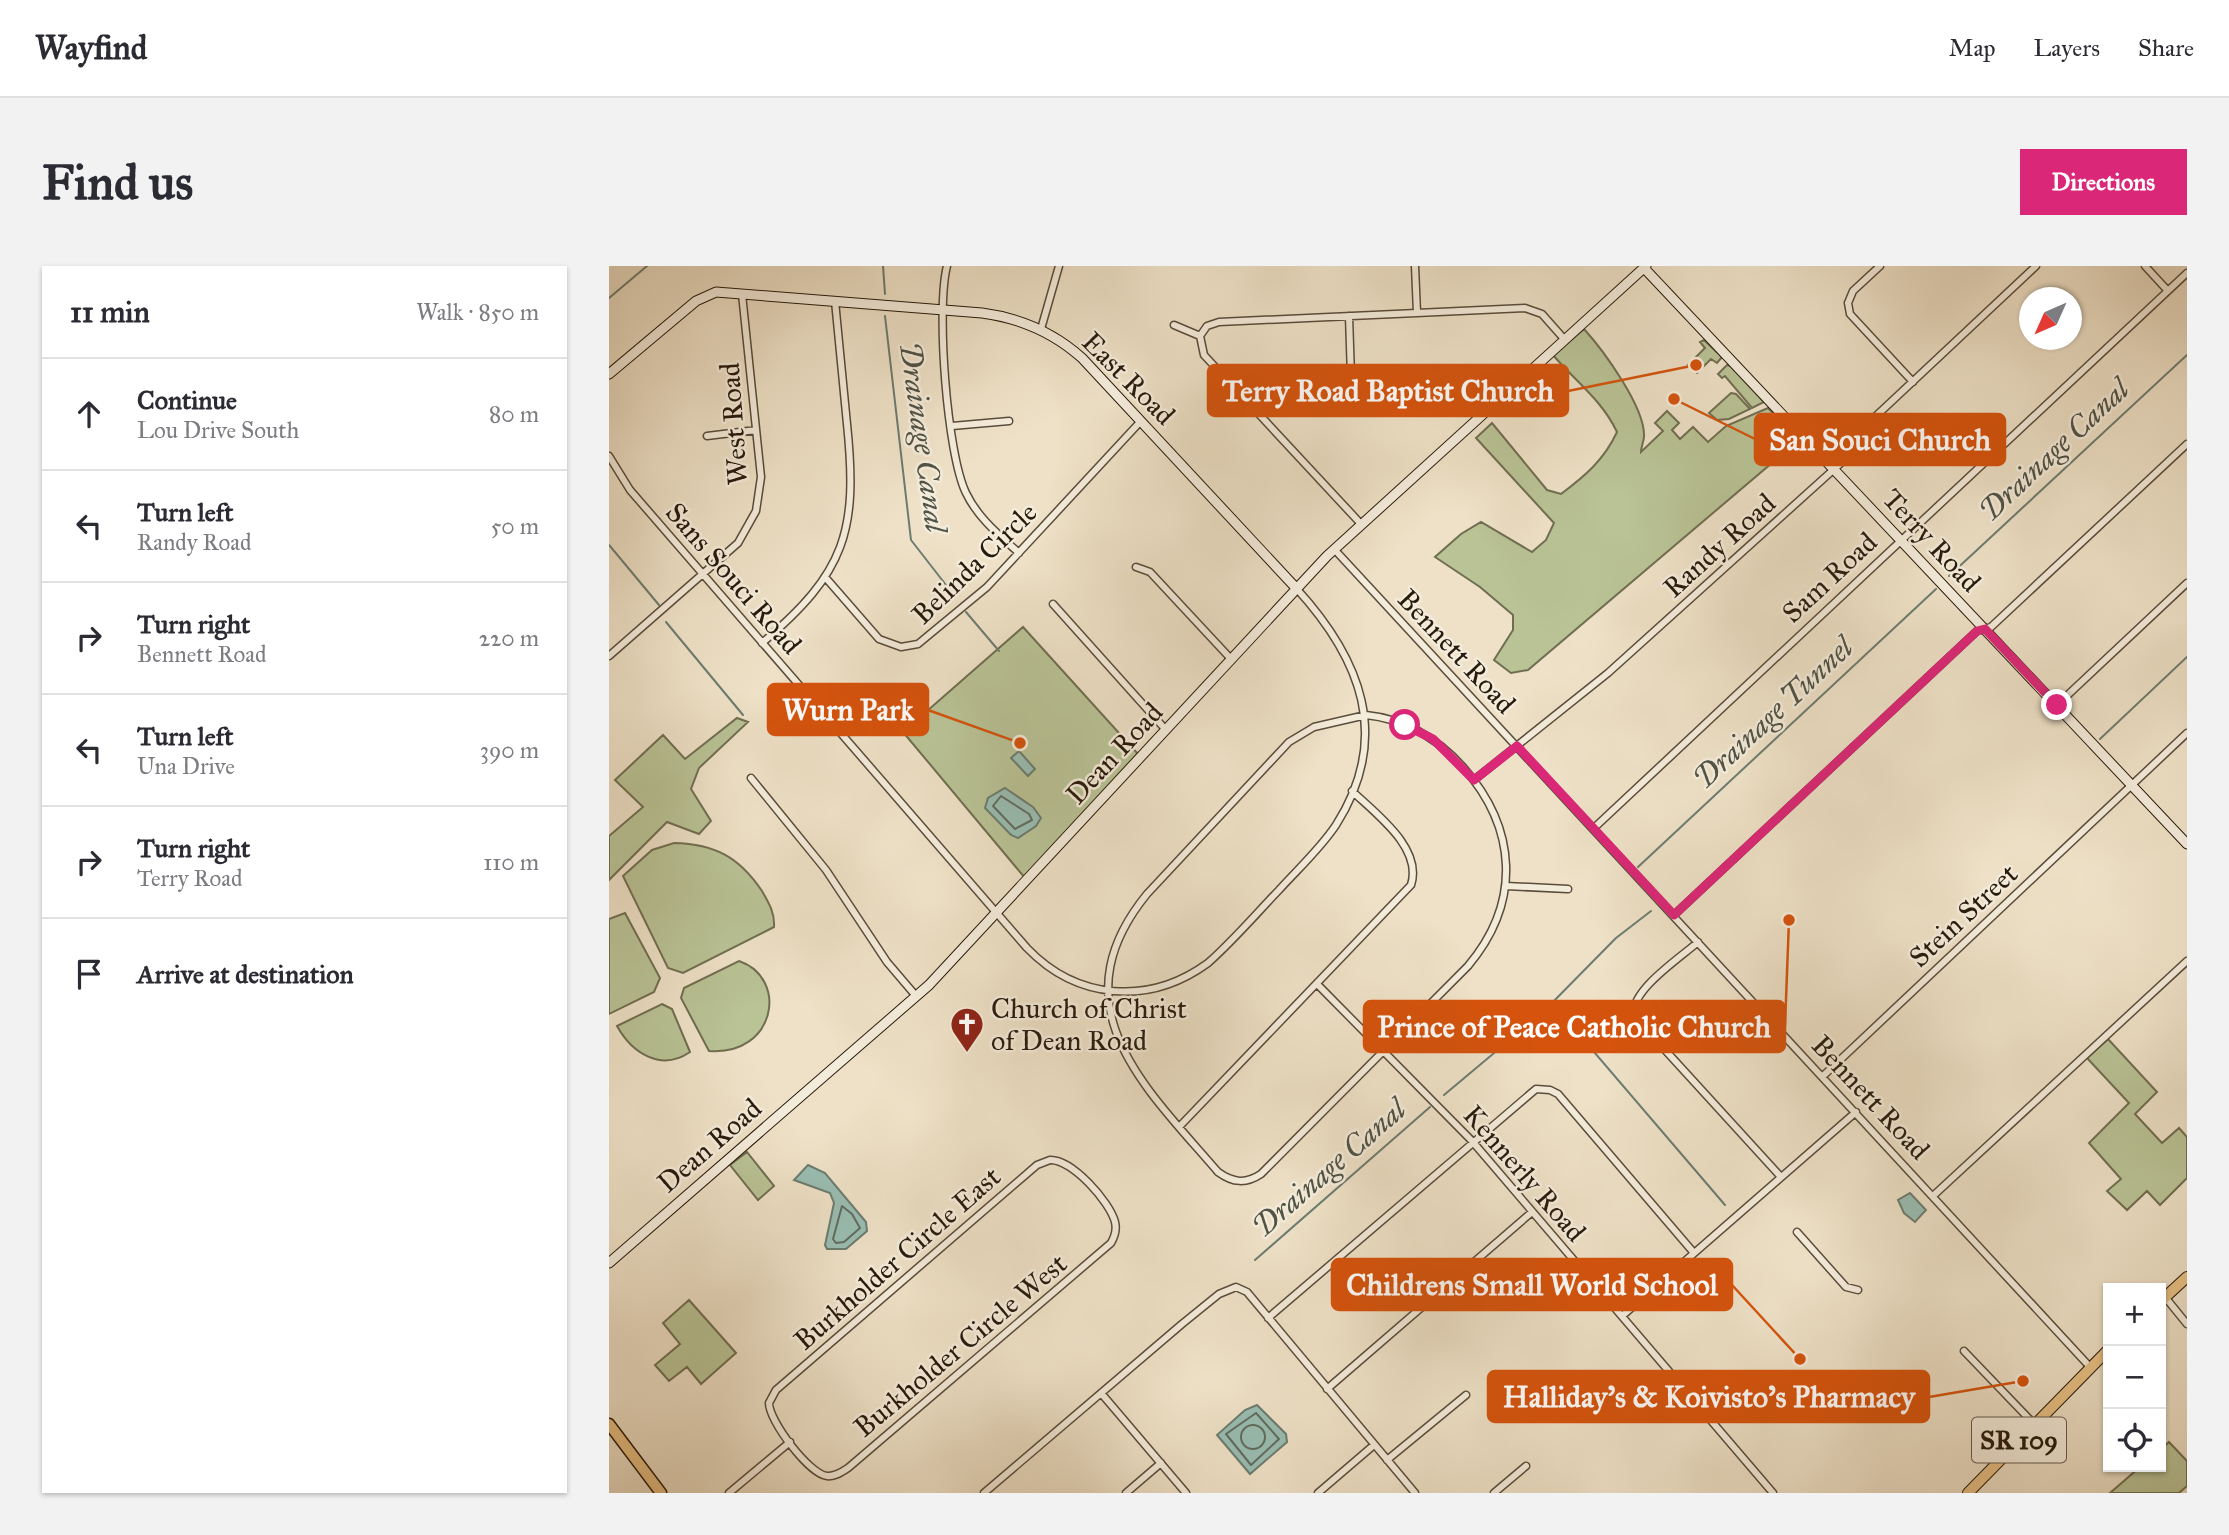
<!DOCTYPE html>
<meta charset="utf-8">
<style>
:root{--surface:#fff;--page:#f2f2f3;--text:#2b2b33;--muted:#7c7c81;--line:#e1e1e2;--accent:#db2777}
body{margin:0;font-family:"IM FELL Great Primer",serif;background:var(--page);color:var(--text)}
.controls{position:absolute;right:21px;bottom:21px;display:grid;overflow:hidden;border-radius:0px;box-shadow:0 2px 5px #0004}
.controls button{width:63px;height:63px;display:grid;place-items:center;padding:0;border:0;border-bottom:2px solid var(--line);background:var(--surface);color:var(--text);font:35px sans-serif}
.compass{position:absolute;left:1410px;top:21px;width:63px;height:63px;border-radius:50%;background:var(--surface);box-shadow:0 2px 5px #0004;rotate:225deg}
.stop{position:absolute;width:21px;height:21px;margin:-16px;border:5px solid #db2777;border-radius:50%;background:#fff}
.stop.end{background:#db2777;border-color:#fff;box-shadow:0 2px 7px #0008}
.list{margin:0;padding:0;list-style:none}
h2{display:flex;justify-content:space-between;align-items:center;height:91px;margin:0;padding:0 28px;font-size:30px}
h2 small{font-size:23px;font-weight:400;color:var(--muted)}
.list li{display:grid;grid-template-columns:46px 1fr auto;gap:21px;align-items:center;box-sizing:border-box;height:112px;padding:0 28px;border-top:2px solid var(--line)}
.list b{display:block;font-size:26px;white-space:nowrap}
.list p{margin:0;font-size:23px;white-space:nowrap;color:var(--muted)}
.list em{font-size:23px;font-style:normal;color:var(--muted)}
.icon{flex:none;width:38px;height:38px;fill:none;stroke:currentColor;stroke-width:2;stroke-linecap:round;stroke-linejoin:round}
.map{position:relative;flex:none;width:1578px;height:1227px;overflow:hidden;border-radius:0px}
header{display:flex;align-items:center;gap:42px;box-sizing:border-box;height:98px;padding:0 35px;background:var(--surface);border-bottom:2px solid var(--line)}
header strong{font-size:33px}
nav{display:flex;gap:38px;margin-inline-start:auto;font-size:24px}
.intro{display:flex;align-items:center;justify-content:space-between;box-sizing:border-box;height:168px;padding:0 42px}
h1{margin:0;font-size:49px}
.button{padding:18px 32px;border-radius:0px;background:var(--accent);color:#fff;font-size:24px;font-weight:700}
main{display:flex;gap:42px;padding:0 42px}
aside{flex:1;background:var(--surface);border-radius:0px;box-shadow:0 2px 5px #0004}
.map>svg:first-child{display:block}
</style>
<header>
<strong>Wayfind</strong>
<nav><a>Map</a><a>Layers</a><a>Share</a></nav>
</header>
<div class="intro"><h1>Find us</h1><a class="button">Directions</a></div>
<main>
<aside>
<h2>11 min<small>Walk · 850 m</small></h2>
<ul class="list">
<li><svg class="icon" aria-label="ahead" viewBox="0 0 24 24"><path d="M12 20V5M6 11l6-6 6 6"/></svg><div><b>Continue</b><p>Lou Drive South</p></div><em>80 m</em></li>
<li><svg class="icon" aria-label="left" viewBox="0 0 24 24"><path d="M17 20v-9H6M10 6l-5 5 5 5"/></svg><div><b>Turn left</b><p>Randy Road</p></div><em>50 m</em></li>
<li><svg class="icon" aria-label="right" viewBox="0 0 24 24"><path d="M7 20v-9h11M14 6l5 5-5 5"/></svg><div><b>Turn right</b><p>Bennett Road</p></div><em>220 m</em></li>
<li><svg class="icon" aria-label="left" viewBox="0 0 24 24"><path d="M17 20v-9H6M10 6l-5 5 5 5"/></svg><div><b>Turn left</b><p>Una Drive</p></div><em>390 m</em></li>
<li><svg class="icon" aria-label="right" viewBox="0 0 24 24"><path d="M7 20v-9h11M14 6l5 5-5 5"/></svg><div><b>Turn right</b><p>Terry Road</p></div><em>110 m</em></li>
<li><svg class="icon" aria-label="arrive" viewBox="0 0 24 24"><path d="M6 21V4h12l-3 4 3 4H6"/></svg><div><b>Arrive at destination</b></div></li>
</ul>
</aside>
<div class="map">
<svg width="1578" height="1227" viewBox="0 0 1578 1227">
<rect width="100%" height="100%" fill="#eee1c7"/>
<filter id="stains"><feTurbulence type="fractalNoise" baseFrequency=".00286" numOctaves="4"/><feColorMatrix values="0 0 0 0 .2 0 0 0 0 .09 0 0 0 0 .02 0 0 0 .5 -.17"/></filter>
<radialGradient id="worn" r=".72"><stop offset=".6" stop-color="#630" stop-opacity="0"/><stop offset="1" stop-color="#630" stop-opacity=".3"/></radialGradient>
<path fill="#b9c396" stroke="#706e51" stroke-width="2" d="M975,63C994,84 1036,141 1035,170C1035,175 1032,181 1032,186L1054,165L1046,157L1058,145L1070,157L1063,164L1071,173L1084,161L1099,176L1117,160L1159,142L1190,174L919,404L902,407L885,394L904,364V349L871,321L826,291L852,268L872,256L923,286L937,274L945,257L867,172L883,157L938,224L952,228C976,210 995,194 1008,166C993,134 966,115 944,89Z
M1095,74L1113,91L1108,97L1102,93L1088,107L1079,99L1096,82L1091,76Z
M1118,99L1122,100L1155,136L1143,142L1116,110L1113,112L1109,108Z
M1122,127L1127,128L1141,143L1120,153L1108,154L1100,147Z
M414,361L529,488L416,612L294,466Z
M128,452L139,456L90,502L82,523L102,555L90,568L58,556L0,614V570L34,541L6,514L54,469L76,493Z
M65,577C106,578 130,591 153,625C160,637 166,647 165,661L74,707L59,702L14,610L43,584Z
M16,647L51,712L45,726L0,748V653Z
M130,695C180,712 167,790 100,785L72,732L75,722Z
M53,738L63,743L81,786C52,806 23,787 8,760Z
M1499,773L1548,826L1526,848L1553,877L1570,862L1578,871V912L1551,939L1538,925L1518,944L1498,925L1512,913L1480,877L1520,837L1478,792Z
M138,886L165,920L149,934L121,899Z
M80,1034L127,1087L92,1118L78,1101L60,1115L46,1099L71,1078L54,1057Z
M1560,1176L1578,1195V1220L1570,1227H1501L1531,1201H1552V1183Z"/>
<path fill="#99beb3" stroke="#6c7c70" stroke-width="2" d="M410,485L426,503L419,510L402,492Z
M396,522L424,541L432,552L427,560L409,572L402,569L376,542L379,532Z
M199,899L216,907L257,956L258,965L237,983H218L216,979L225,937L221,927L185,914Z
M1301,927L1317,944L1306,956L1295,947L1289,934Z
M648,1139L677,1168L678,1176L641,1208L608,1169L636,1144Z"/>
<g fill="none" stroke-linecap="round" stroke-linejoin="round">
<path stroke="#606c60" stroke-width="2" d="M392,530L420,548L423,554L406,563L384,540Z
M233,940L243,948L251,962L235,976L227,977L224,973Z
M647,1147L670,1173L642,1199L617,1168Z
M632 1171a12 12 0 1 1 24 0a12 12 0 1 1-24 0Z"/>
<path stroke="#6c7c70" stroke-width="2" d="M274,0L276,28
M0,32L38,0
M276,50L302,274L344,328
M0,279L50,339
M1340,310L1578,89
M357,346L390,385
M57,356L134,449
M1491,473L1578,391
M1029,601L1327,323
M944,738L1116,939
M835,829L934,746L1007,672L1042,645
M646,994L821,841"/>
<defs>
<path id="street" d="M338,0C327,43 338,188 357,227C369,252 390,269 410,287
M806,0L808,47
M1536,0L1559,25
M1239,37L1241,48L1304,116
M1239,37L1244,25L1271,0
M740,50L742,111L757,128
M565,59L591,70
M432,63L450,0
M591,70L598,60L610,56L916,42L933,48L956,74
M591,70L595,89L752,258
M343,160L400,155
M98,170L147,164
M0,190L21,224L418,682C468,734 540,740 599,697C624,675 647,648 670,624C689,603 711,583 727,559C783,471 752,393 687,322
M725,283L1481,1101
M527,301L541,306L622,393
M216,311L270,373L292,381L309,378L378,321L532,155
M444,338L557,464
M153,377C237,306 249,265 238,158C234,117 230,76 226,35
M0,390L129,277L147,245L152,211L133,28
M1448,439L1578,317
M757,449C795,453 828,472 854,501C908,562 913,636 859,700L652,908C637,918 624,917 609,906C537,822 446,741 538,628L680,476L705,461Z
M142,512L217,604L278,696L307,730
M865,514L999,407L1243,187L1267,150L1427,0
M985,562L1578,7
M897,620L959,623
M1065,649L1368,365L1382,361L1578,178
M1089,676C1071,692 1020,725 1025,750L1172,911
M709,719L863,875L1164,1227
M1214,810L1578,467
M570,861L802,619C814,582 767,548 743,525
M441,894C463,893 501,936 506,956C508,964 506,970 502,977L239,1202C233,1206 226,1211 218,1210C200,1208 160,1155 160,1137L167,1124L428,899Z
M1325,929L1578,695
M1188,966L1237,1021L1249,1024
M1556,1031L1578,1058
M1013,1050L1247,846
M659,1052L927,823L941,824L949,828L1085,987
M1355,1085L1425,1158
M718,1123L923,946
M492,1127L577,1227
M778,1194L857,1129
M120,1227L181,1176
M375,1227L573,1058L610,1028L627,1021L638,1026L806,1227
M517,1227L552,1197
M709,1227L765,1179
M885,1227L917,1200"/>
<path id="secondary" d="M1035,2L1578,578
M0,108L87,35L107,26L373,47C411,52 444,66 473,92L687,322
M0,997L320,719L718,290L1037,0"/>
<path id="primary" d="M1552,1035L1578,1011
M1359,1227L1499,1084"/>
<path id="highway" d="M0,1158L52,1227"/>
</defs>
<use href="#street" stroke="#5a4c3b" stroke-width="9"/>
<use href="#secondary" stroke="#281a0c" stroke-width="11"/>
<use href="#primary" stroke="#281a0c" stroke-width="12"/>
<use href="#highway" stroke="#281a0c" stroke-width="13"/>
<use href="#street" stroke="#f4ecdb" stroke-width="6"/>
<use href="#secondary" stroke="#f4ecdb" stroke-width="9"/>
<use href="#primary" stroke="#e7c084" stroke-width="10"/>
<use href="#highway" stroke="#e7c084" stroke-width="10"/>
</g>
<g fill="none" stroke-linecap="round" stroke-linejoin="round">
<path stroke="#db2777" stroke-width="9" d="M796,459L824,473L865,514L908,480L1065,649L1368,365L1376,363L1448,439"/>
</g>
<defs>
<symbol id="church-pin" viewBox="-11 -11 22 30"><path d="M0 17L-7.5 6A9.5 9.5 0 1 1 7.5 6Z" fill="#8f2418" stroke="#f4ecdb"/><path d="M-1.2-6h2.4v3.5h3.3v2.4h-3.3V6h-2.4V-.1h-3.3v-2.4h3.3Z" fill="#fff"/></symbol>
</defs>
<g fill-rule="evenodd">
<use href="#church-pin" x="339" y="739" width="38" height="52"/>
</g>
<g text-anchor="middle" stroke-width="5" stroke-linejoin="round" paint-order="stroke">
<rect fill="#f4ecdb" stroke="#65594a" stroke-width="2" x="1363" y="1151.5" width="94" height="45" rx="5"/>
<g font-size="26" font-weight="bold" fill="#281a0c">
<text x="1410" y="1183">SR 109</text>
</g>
<g font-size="28" fill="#281a0c" stroke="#f4ecdb">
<text transform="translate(520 112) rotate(45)" y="10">East Road</text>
<text transform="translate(124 158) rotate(-94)" y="10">West Road</text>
<text transform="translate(1323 274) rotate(47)" y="10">Terry Road</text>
<text transform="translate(1110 279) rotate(-42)" y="10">Randy Road</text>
<text transform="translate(365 297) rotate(-44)" y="10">Belinda Circle</text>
<text transform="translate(1220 311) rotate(-43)" y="10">Sam Road</text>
<text transform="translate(125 312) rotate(49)" y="10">Sans Souci Road</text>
<text transform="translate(848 385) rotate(47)" y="10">Bennett Road</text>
<text transform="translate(505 487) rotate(-47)" y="10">Dean Road</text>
<text transform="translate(1354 649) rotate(-43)" y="10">Stein Street</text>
<text transform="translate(1262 831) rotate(47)" y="10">Bennett Road</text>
<text transform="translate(100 879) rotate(-41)" y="10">Dean Road</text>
<text transform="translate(916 907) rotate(49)" y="10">Kennerly Road</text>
<text transform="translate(288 992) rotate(-41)" y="10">Burkholder Circle East</text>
<text transform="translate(351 1079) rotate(-40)" y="10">Burkholder Circle West</text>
</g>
<g font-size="28" fill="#281a0c" stroke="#f4ecdb" text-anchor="start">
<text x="382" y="752">Church of Christ<tspan x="382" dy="32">of Dean Road</tspan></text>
</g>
<g font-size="30" font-style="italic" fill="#505346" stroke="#f4ecdb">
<text transform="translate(314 171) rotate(82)" y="10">Drainage Canal</text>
<text transform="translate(1445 184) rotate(-43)" y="10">Drainage Canal</text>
<text transform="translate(1164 447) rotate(-43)" y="10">Drainage Tunnel</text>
<text transform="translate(720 902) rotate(-41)" y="10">Drainage Canal</text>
</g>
</g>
<path fill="none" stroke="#d5530c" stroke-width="2.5" d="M1087 99L959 125M1065 133L1146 173M411 477L319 444M1180 654L1176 760M1191 1093L1123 1019M1414 1115L1320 1131"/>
<g fill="#d5530c" stroke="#f4ecdb" stroke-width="2.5">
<circle cx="1087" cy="99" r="7"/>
<circle cx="1065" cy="133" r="7"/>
<circle cx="411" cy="477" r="7"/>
<circle cx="1180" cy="654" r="7"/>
<circle cx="1191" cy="1093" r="7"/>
<circle cx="1414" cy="1115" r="7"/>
</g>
<g fill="#d5530c" stroke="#d5530c" stroke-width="2.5">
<rect x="599" y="99" width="360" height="51" rx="7"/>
<rect x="1146" y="148" width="250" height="51" rx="7"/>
<rect x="159" y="418" width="160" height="51" rx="7"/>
<rect x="755" y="735" width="421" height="51" rx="7"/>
<rect x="723" y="993" width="400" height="51" rx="7"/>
<rect x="879" y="1105" width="441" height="51" rx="7"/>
</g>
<g font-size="30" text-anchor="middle" font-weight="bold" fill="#fff">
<text x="779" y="135">Terry Road Baptist Church</text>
<text x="1271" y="184">San Souci Church</text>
<text x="239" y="454">Wurn Park</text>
<text x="965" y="771">Prince of Peace Catholic Church</text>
<text x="923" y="1029">Childrens Small World School</text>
<text x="1100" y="1141">Halliday's &amp; Koivisto's Pharmacy</text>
</g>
<rect width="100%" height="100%" filter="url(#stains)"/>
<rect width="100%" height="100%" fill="url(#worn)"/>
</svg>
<div class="controls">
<button>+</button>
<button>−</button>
<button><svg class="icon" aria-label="locate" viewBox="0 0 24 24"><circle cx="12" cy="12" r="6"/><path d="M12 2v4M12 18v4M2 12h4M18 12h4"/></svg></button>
</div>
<svg class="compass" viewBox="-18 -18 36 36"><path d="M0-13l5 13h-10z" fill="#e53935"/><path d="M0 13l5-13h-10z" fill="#7c7c81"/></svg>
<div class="stop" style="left:796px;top:459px"></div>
<div class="stop end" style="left:1448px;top:439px"></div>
</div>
</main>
